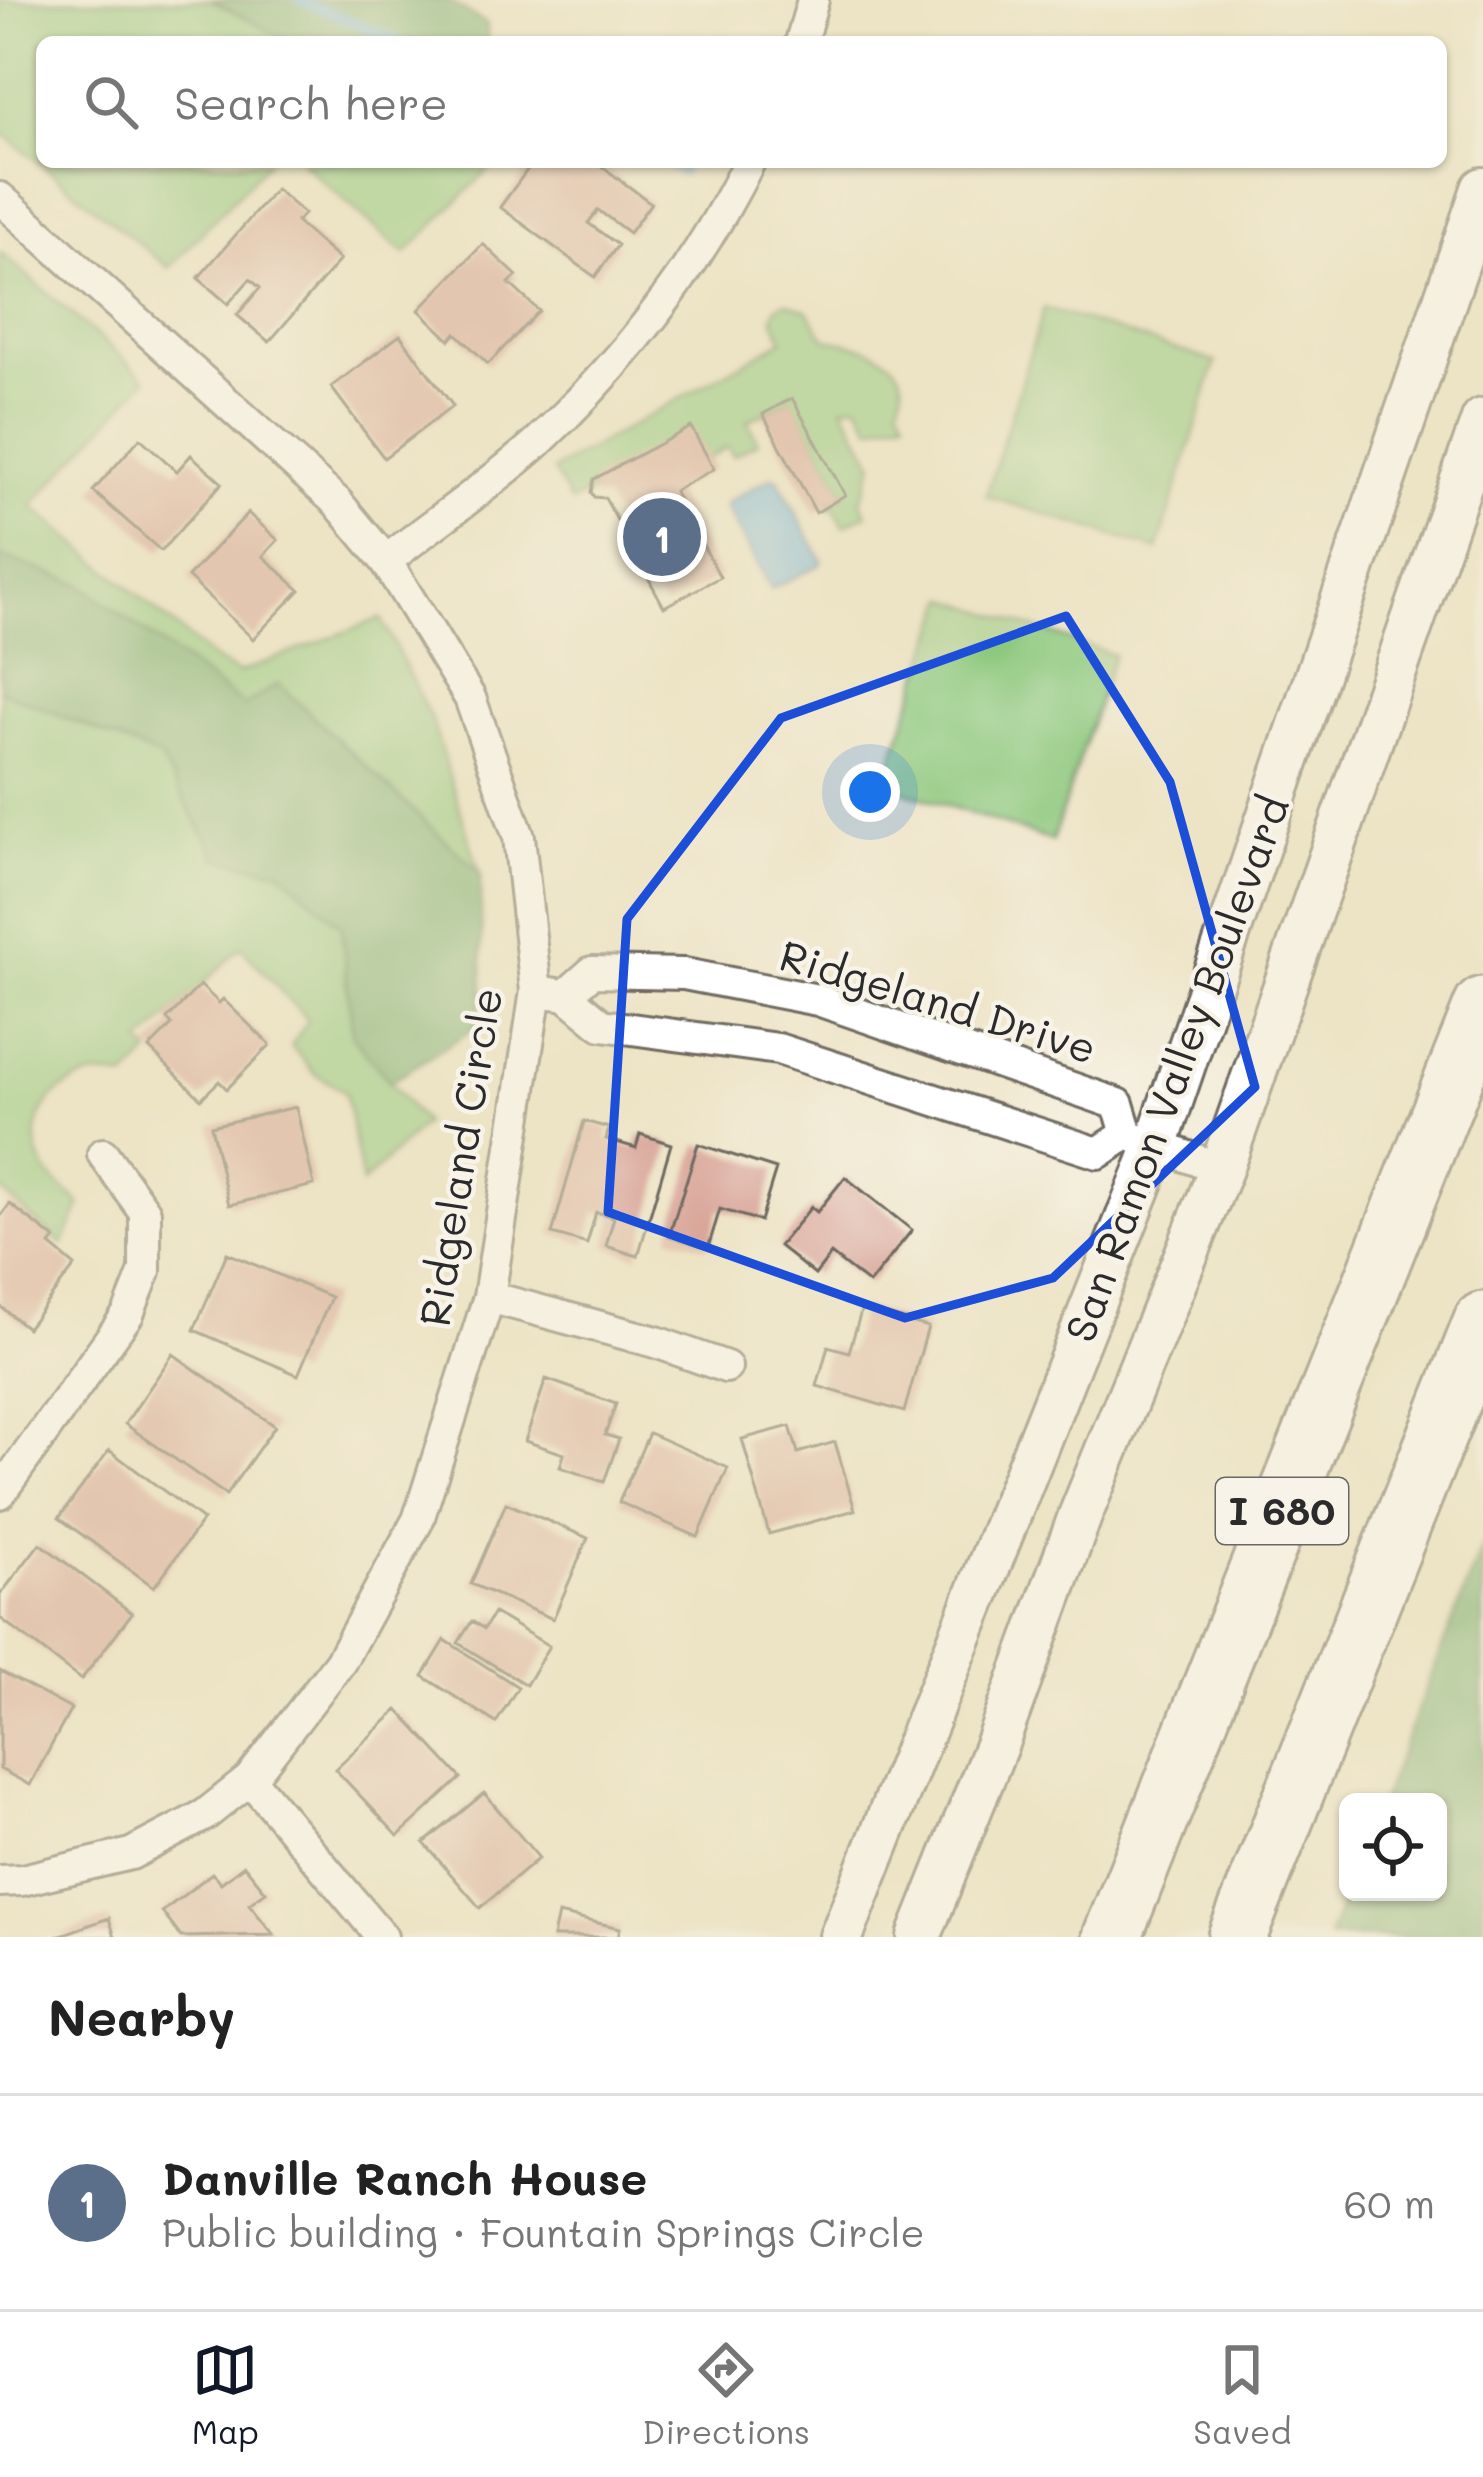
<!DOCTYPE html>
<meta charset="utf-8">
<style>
:root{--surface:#fff;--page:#f6f6f6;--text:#222;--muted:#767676;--line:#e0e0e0;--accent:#111827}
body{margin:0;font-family:Mali,sans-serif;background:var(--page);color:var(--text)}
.controls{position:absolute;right:36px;bottom:36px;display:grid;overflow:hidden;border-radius:18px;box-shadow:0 3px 9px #0004}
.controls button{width:108px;height:108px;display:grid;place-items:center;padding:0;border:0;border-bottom:3px solid var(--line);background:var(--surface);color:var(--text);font:60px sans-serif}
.you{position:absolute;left:870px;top:792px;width:42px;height:42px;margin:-30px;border:9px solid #fff;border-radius:50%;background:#1a73e8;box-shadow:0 0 0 18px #1a73e833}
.badge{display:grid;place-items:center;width:78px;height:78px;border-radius:50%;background:var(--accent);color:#fff;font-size:39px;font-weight:700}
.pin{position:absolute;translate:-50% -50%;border:6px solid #fff;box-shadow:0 3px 12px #0006}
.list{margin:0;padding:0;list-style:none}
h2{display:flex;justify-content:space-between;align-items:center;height:156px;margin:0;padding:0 48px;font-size:51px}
h2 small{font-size:39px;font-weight:400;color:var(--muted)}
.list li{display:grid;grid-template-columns:78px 1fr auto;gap:36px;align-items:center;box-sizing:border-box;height:216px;padding:0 48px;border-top:3px solid var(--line)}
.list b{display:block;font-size:45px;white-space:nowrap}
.list p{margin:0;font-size:39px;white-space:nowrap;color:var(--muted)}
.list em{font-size:39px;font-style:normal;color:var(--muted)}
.icon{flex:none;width:66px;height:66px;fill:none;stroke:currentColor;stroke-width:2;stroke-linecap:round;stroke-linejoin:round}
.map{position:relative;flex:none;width:1483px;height:1937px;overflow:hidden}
.search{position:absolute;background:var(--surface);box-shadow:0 3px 9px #0004;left:36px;right:36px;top:36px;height:132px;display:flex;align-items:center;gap:30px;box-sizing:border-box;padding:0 42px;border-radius:18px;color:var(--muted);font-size:45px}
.sheet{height:372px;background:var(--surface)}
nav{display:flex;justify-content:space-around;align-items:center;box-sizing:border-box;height:168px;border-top:3px solid var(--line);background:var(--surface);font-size:33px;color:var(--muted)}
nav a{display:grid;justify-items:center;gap:6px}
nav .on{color:var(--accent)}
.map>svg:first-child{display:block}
</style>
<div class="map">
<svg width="1483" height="1937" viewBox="0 0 1483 1937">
<rect width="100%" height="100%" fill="#f7f3e8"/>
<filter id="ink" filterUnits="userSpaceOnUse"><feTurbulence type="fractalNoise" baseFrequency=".00833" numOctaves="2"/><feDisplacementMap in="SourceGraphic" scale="24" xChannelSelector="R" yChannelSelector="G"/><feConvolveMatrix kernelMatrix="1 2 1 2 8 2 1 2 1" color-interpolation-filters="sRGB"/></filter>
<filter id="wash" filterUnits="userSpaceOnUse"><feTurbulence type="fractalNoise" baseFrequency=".004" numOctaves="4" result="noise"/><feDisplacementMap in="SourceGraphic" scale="48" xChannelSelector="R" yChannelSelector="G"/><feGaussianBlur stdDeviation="2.7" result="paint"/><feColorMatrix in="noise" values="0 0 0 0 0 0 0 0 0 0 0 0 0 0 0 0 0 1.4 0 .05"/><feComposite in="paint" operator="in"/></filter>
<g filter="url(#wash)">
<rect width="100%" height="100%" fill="#ede3c5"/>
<path fill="#8cc87d" stroke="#5c7a54" stroke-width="3" d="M0,0H211L290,42H42V162H268L169,268L0,131Z
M301,162H496L405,254Z
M0,252L147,379L32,506L215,660L239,673L381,618L432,721L480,873L279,685L244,706L80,584L0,556Z
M786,302L807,310L826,339C860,344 918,357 899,404L906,418L871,427L858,404L843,406L874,463L861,502L867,514L844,526L834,509L827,506L845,495L791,399L748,421L758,442L733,456L727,447L708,459L595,479L591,492L571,503L553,470L783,340L773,318L776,307Z
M1044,308L1216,362L1158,550L986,496Z
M947,598L1114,655L1052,841L884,784Z
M0,690L159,757L218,858L281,871L342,926L353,1037L424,1123L362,1184L345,1092L314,1073L291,1046L308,1021L241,947L142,1043L150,1053L126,1079C76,1063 17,1108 42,1163C50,1181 67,1191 81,1204L63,1245L0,1190Z"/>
<path fill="#71ac6c" stroke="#4e6c4c" stroke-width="3" d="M211,0H446L487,24V42H290Z
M0,556L80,584L244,706L278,684L480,873L483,995L476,1027L390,1082L353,1037L341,926L281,871L218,859L159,757L0,690Z
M1483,1544V1937H1328L1348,1886V1892H1438V1802H1381Z"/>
<path fill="#65addc" stroke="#486c84" stroke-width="3" d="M772,477L778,479L822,560L820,565L771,589L725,507L727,502Z"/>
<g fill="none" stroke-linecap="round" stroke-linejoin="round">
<path stroke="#65addc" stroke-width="10" d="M300,0L400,42
M665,162L682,172"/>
</g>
<g id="blocks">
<path fill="#d8a396" d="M533,162H596L651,203L629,233L598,210L588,223L618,245L595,277L500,207Z
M276,189L304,214L296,222L340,260L269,342L237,315L260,288L250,279L228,304L198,278Z
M483,244L517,276L509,283L539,311L488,364L456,333L450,340L419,310Z
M400,335L453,406L384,458L331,387Z
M792,398L845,495L816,513L763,414Z
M691,427L714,469L674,491L720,577L664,607L605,498L594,497L591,492L594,479Z
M140,438L177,471L191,455L222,483L161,551L93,491Z
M248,513L278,540L263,556L300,590L253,639L188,577Z
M200,985L219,1003L223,999L270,1045L227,1089L219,1081L201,1099L149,1048L172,1025L167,1019Z
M296,1107L314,1185L229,1205L211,1126Z
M584,1121L609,1128L606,1139L636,1148L640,1134L671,1144L638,1256L606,1246L614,1217L596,1212L587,1244L552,1234Z
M698,1144L776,1169L760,1221L720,1209L708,1248L669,1236Z
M845,1177L912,1230L869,1284L831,1254L815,1275L779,1246L811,1207L817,1212Z
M10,1204L55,1239L50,1245L75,1266L27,1328L0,1306V1217Z
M227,1253L331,1297L298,1375L194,1330Z
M862,1308L928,1327L904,1412L817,1386L828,1346L849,1352Z
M173,1354L275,1426L226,1495L125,1424Z
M546,1379L616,1404L605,1435L619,1439L604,1482L560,1467L564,1454L525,1441Z
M790,1426L798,1453L835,1442L855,1510L769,1534L742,1439Z
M649,1433L728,1468L698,1537L619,1502Z
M109,1450L203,1520L154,1587L59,1518Z
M506,1503L588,1538L553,1619L471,1584Z
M40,1543L132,1613L81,1680L0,1618V1595Z
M494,1613L549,1646L526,1685L458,1643L472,1621L484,1629Z
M445,1640L518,1687L496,1723L423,1676Z
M0,1671L71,1709L30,1785L0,1769Z
M398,1710L461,1778L398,1836L335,1769Z
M484,1793L539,1858L480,1908L424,1843Z
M244,1865L266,1892L249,1904L274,1935L181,1937L162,1912L212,1873L221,1883Z
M558,1914L620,1928L618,1937H553Z
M109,1918L115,1937H58V1936Z"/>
</g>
</g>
<g filter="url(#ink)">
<use href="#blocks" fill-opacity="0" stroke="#6f6b61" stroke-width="3"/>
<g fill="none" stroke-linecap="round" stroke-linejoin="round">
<defs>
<path id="street" d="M801,42L813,0
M0,198L337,502L386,561L470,698L519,837L536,991L489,1297L418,1520L340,1662L250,1779L205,1815L131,1854L22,1880L0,1881
M386,561C436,521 492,484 539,441C626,360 696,269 749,162
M536,991L566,995L602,1025L778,1049L1098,1153L1127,1134
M566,995L592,972L684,974L818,1000L1118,1104L1127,1134
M1139,1139L1221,1169
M489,1297L656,1342L726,1367
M0,1493L128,1314L145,1271V1212L103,1154
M250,1779L382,1937"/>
<path id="secondary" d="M841,1937L1156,1146L1483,189
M919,1937L997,1743L1080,1516L1221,1169L1483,420"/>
<path id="highway" d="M1112,1937L1483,1006
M1237,1937L1483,1321"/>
</defs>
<use href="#street" stroke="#6f6b61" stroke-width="36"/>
<use href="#secondary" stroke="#6f6b61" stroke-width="48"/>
<use href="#highway" stroke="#6f6b61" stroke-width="63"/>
<use href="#street" stroke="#fff" stroke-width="30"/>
<use href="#secondary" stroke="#fff" stroke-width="42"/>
<use href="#highway" stroke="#fff" stroke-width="57"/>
</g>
</g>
<path d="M0 0H1483V1937H0ZM1066,616L1170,782L1255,1087L1053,1278L905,1318L608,1212L627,919L781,718Z" fill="#ede3c5" fill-opacity=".55" fill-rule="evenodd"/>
<path fill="none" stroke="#1d4ed8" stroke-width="9" stroke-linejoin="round" d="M1066,616L1170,782L1255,1087L1053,1278L905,1318L608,1212L627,919L781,718Z"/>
<g text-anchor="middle" stroke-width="9" stroke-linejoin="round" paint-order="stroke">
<rect fill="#f7f3e8" stroke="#686764" stroke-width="3" x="1216" y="1478" width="132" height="66" rx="9"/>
<g font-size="39" font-weight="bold" fill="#2b2b2b">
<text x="1282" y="1525">I 680</text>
</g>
<g font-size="42" fill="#2b2b2b" stroke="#f7f3e8">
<text transform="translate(938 1002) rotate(17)" y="15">Ridgeland Drive</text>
<text transform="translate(1177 1069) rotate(-70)" y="15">San Ramon Valley Boulevard</text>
<text transform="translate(461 1157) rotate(-81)" y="15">Ridgeland Circle</text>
</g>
</g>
</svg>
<div class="controls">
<button><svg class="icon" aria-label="locate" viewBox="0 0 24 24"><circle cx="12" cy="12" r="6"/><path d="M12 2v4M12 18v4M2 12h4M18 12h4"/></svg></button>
</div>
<div class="you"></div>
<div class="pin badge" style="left:662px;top:537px;background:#5c6f8a">1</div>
<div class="search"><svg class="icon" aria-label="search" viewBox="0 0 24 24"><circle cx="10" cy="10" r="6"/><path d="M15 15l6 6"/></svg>Search here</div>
</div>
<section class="sheet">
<h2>Nearby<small></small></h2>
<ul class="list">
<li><span class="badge" style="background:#5c6f8a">1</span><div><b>Danville Ranch House</b><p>Public building · Fountain Springs Circle</p></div><em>60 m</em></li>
</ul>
</section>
<nav>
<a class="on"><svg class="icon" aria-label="map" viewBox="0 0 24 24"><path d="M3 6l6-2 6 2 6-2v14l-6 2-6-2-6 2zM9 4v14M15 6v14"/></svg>Map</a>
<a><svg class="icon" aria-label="directions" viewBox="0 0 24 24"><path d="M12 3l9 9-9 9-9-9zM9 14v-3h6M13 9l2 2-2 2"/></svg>Directions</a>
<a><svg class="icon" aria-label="saved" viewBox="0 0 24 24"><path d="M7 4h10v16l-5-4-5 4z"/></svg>Saved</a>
</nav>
